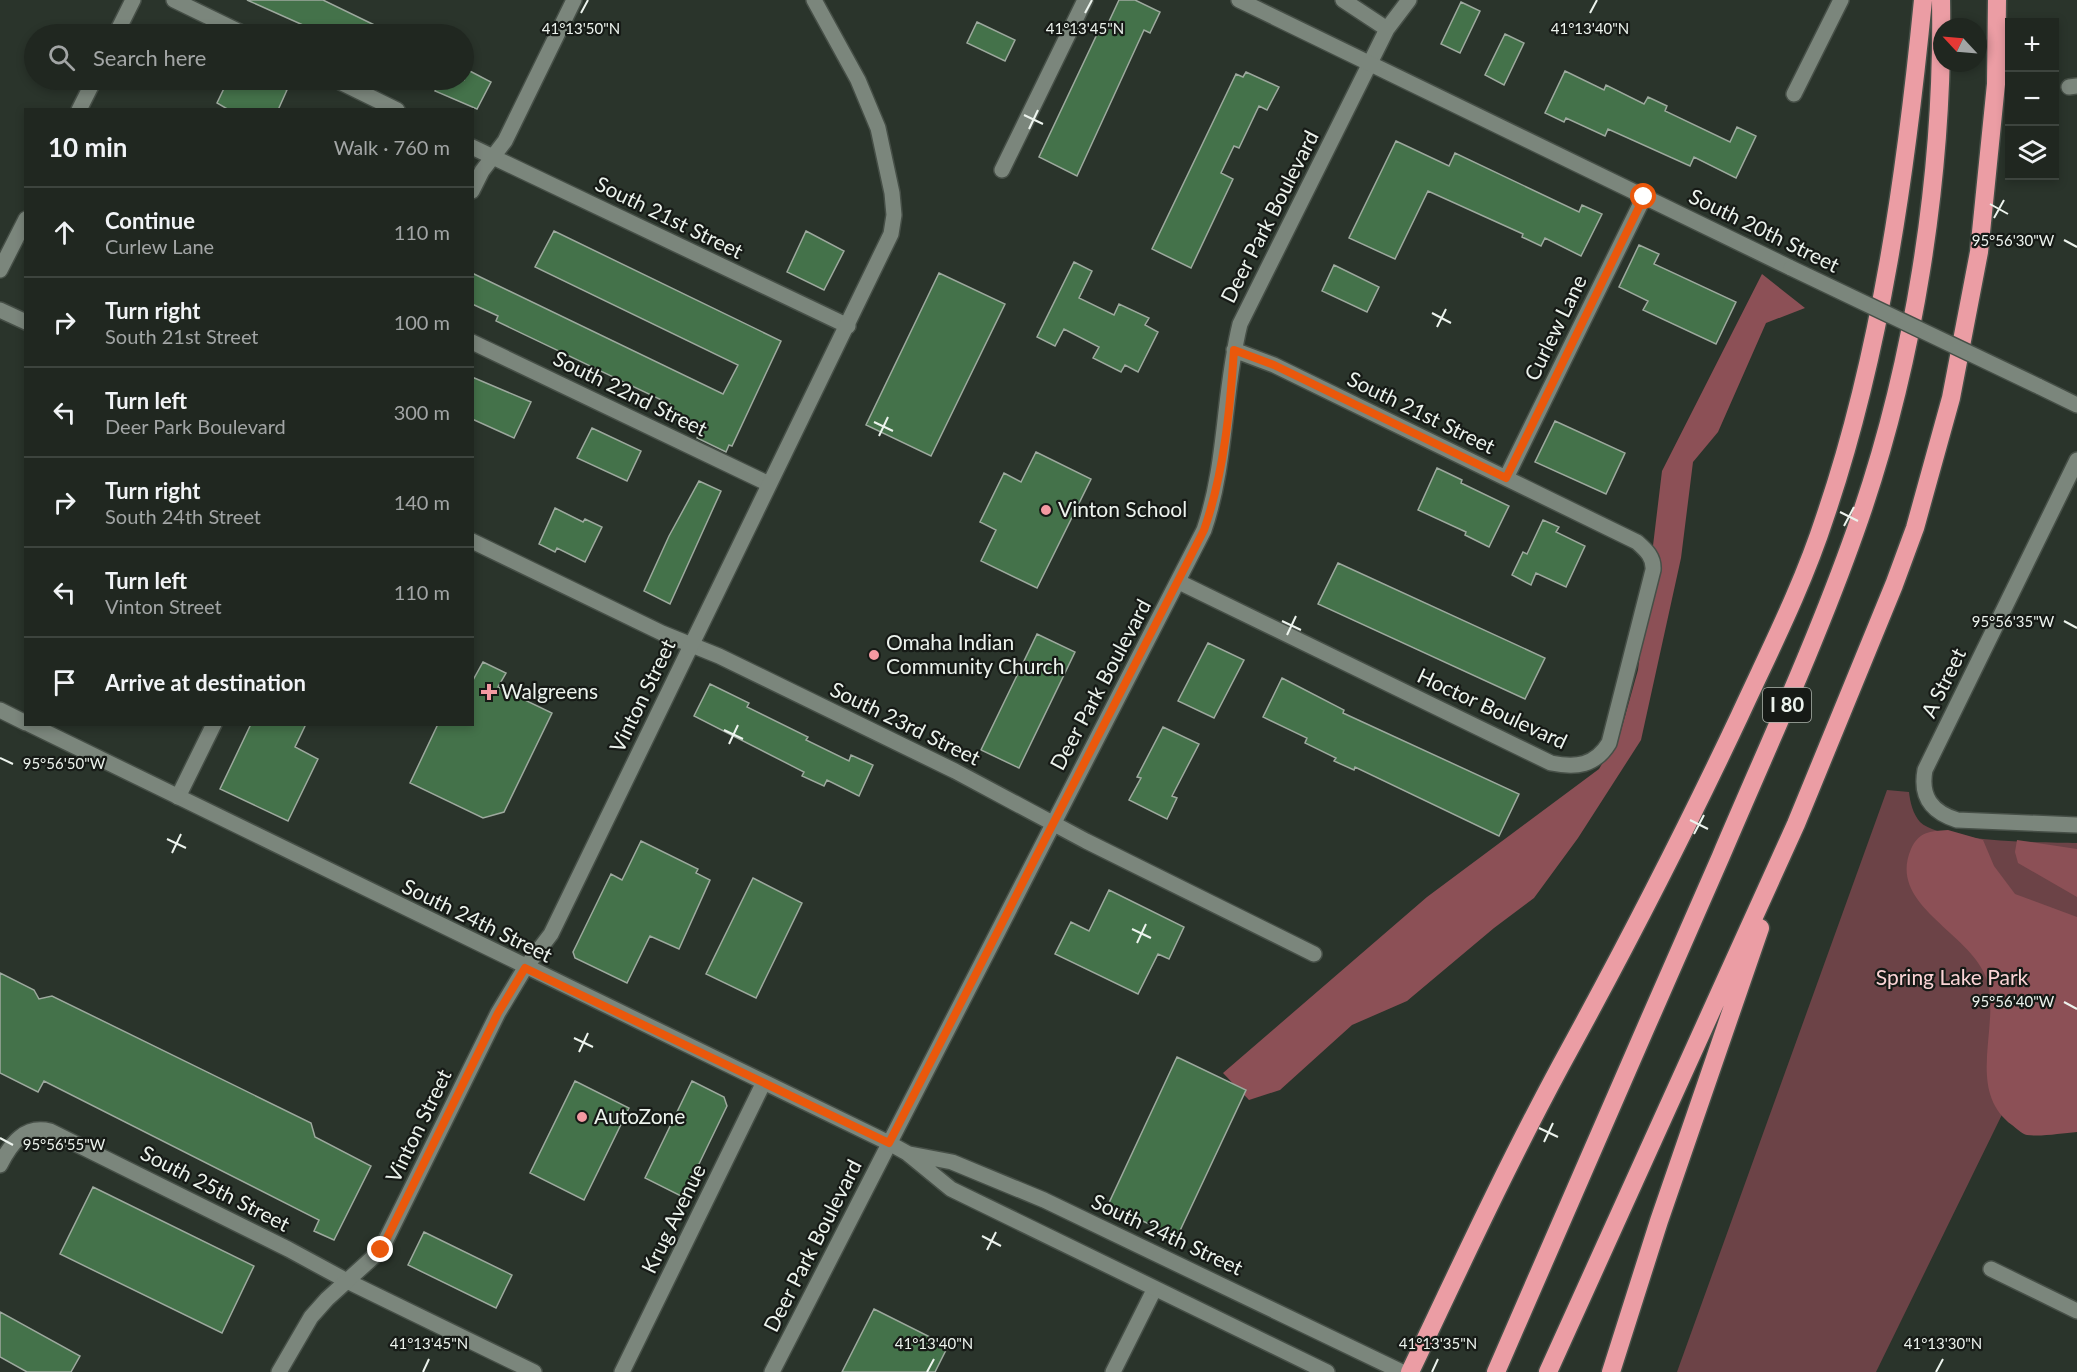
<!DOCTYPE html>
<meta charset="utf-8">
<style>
:root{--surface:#202720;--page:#2d332d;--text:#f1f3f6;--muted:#a2a5a5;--line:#3d443e}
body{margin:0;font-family:Lato,sans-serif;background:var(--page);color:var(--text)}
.controls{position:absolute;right:18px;top:18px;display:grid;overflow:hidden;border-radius:0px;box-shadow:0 3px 9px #0003}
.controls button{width:54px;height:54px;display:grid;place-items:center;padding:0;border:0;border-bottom:2px solid var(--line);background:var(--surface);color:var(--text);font:30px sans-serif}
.compass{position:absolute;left:1933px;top:18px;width:54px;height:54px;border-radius:50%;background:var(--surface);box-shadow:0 3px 9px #0003;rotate:296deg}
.stop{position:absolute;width:18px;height:18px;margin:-14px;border:4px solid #ea580c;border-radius:50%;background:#fff}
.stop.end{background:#ea580c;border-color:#fff;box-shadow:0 2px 6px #0008}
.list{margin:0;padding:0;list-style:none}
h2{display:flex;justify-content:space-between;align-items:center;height:78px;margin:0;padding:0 24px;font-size:26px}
h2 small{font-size:20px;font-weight:400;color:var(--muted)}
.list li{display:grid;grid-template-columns:39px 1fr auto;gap:18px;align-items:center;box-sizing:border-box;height:90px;padding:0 24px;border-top:2px solid var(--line)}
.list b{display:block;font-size:22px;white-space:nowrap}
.list p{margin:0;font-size:20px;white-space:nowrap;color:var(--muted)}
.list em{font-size:20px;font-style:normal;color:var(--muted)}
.icon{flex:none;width:33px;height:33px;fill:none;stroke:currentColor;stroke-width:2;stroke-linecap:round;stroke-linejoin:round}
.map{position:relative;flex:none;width:2077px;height:1372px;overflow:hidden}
.search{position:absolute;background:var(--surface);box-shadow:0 3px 9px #0003;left:24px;top:24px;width:450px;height:66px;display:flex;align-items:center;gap:15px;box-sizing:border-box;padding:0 21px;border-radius:33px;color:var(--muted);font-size:22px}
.panel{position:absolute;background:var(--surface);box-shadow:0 3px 9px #0003;left:24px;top:108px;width:450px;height:618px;border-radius:0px}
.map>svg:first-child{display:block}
</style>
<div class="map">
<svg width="2077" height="1372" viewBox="0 0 2077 1372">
<rect width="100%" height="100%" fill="#2a342b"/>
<path fill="#6c4347" d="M1887,790L1909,792C1910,802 1913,814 1920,822C1942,843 2044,842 2077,843V1116L2016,1086L1876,1372H1677Z"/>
<path fill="#8c5056" d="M1762,274L1805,308L1766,323L1718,432L1693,462L1681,558L1641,740L1578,838L1534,898L1494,928L1407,1001L1352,1025L1280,1090L1249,1100L1223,1073L1427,897L1599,769L1620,734L1638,670L1662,471Z
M1948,830L1983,840L1994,866L2015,894L2077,917V1132C2062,1133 2042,1137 2027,1135C2022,1134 2016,1128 2012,1125C1966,1091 1999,1029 1988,983C1975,933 1886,907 1911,849C1919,832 1929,831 1948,830Z
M2017,840L2077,849V897L2018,863L2015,852Z"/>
<path fill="#44724a" stroke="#9da99e" stroke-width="1.5" d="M247,0H323L393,34H323Z
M1119,0H1135L1160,12L1150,33L1144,30L1077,176L1039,157L1099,30L1104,32Z
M1461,2L1480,11L1460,53L1441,44Z
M977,22L1015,40L1005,61L967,43Z
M1505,34L1524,43L1504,85L1485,75Z
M464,68L491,82L477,109L435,91L441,80H464Z
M1565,71L1604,90L1606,85L1644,104L1648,97L1667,106L1665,111L1730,142L1737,127L1756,136L1736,178L1694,157L1690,166L1608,129L1605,136L1566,118L1564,122L1545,113Z
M1246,72L1279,87L1267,110L1259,106L1239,148L1234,146L1221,173L1233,179L1191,268L1152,249L1236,74L1243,77Z
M228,80H264L287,90L278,110H229L217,103Z
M1396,141L1449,166L1455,153L1579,212L1582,205L1602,214L1581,256L1545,238L1541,246L1522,237L1523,234L1428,191L1395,259L1349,238Z
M554,231L781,341L732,446L729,445L726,452L697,438L700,431L674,419L677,414L667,409L670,404L496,321L498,316L472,304V273L723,394L738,365L535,267Z
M806,231L844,251L824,290L787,272Z
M1639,245L1659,254L1654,264L1736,302L1716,344L1643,310L1648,301L1619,287Z
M1074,262L1092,271L1079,298L1114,315L1119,304L1149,318L1145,325L1158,332L1138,372L1125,365L1121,372L1093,358L1099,347L1064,329L1055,346L1037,337Z
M1334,265L1379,287L1367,312L1322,291Z
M939,273L1005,304L931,456L866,425Z
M472,377L531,402L514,438L472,419Z
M1555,421L1625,453L1606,494L1535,462Z
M592,428L641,451L627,481L577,458Z
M1036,452L1091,479L1037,588L981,561L996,530L980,522L1004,473L1021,482Z
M1437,468L1462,480L1461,483L1509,506L1489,547L1465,535L1466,532L1418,510Z
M699,481L721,491L670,604L644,591L669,536Z
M555,508L583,522L585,519L602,527L585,562L557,548L555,552L539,544Z
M1543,520L1559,527L1556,532L1585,546L1566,587L1536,573L1531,585L1512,575L1523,552L1527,554Z
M1338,563L1545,658L1525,699L1318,604Z
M1037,634L1075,652L1019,768L981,750Z
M1208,643L1244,660L1214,718L1178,701Z
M483,662L506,673L498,687L552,713L504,812L483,818L410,783L438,724H472V682Z
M1282,678L1344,710L1343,713L1519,794L1499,836L1355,767L1354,770L1334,761L1336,758L1305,743L1307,738L1263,717Z
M710,684L749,703L747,707L808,737L806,740L849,761L851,755L873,765L859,796L827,780L824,786L802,776L804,772L694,716Z
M251,724H306L295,747L318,759L288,821L220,789Z
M1163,727L1199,744L1172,796L1177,798L1167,819L1129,800L1141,778L1137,777Z
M641,841L698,869L696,873L710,880L679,949L650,936L627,983L575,958L573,952L611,874L622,880Z
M753,878L802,903L756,998L706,974Z
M1109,890L1184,927L1169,959L1158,954L1138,994L1055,954L1071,922L1089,931Z
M0,973L34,990L39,999L52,996L311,1123L315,1137L371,1166L334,1240L314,1231L319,1220L44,1081L38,1092L0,1073Z
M1177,1057L1246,1090L1177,1237L1108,1205Z
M575,1081L629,1108L584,1200L530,1173Z
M692,1081L724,1097L727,1106L683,1197L645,1178Z
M93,1187L254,1266L222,1333L60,1254Z
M424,1232L512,1275L496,1308L408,1265Z
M874,1309L948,1346L935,1372H842Z
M0,1312L80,1356L71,1372H27L0,1357Z"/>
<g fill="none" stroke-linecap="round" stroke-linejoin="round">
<defs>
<path id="minor" d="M174,0L244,34
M1343,0L1387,29
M116,34L133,0
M336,80L397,110
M2069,87L2077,86
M1794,94L1841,0
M79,110L94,80
M472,147L848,326
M1002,170L1085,0
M472,191L482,171L505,141L574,0
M0,270L26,219
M0,310L26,322
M472,342L769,484
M2077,460L1925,770C1920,797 1932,812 1957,820L2077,825
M1506,478L1644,197
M472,541L662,633L719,656L955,771L1086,841L1314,954
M1179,582L1551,763C1576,768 1595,766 1609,743L1653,570C1654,557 1646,550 1637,542L1274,365L1234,350
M178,797L214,724
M0,1165C11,1143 25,1125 50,1131L288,1249L347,1281L534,1372
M1991,1269L2077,1311
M622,1372L763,1084
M772,1372L1204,530C1227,463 1223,392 1240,324L1387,29L1409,0
M1113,1372L1154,1290"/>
<path id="tertiary" d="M1239,0L1791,268
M2038,386L2077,405
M279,1372L311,1317L327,1299L381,1250L498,1013L525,968"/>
<path id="secondary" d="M0,710L26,723
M29,724L889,1143L907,1153L951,1189L1327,1372
M525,968L551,934L891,234L894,215L892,193L878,128L858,80L814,0
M910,1154L952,1162L1044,1200L1402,1372"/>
<path id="motorway" d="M1410,1372C1459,1269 1507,1165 1561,1065C1624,950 1684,834 1740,715C1770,650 1803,585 1825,517C1881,353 1906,172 1923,0
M1496,1372C1570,1199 1646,1028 1721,856C1767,748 1816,642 1855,532C1914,367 1944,174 1941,0
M1548,1372L1796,824L1894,585L1915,528L1951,398L1979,252L1996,84L1997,0
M1611,1372L1659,1221L1760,928"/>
</defs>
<use href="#minor" stroke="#464f47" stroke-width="18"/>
<use href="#tertiary" stroke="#464f47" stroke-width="18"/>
<use href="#secondary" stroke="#464f47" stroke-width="18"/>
<use href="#motorway" stroke="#464f47" stroke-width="21"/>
<use href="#minor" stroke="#7b867c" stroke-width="15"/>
<use href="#tertiary" stroke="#7b867c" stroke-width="15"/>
<use href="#secondary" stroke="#7b867c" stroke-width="15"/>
<use href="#motorway" stroke="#eb9da4" stroke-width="18"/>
<defs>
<path id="tertiary-bridge" d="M1791,268L2038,386"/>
</defs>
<use href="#tertiary-bridge" stroke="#464f47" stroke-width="18" stroke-linecap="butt"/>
<use href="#tertiary-bridge" stroke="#7b867c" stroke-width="15"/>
</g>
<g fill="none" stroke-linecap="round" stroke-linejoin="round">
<path stroke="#ea580c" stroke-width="8" d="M381,1250L498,1013L525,968L889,1143L1204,530C1224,473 1230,410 1234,350L1274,365L1506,478L1644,197"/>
</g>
<path fill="none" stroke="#ecf3ed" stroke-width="2" d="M581,13L588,0M1085,13L1092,0M1590,13L1597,0M1024,115L1043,124M1029,129L1038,110M1990,204L2008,214M1994,218L2004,200M2064,240L2077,247M1432,313L1451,323M1437,327L1446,309M874,422L893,431M879,436L888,417M1840,512L1858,521M1844,526L1854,507M1282,621L1301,630M2064,621L2077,628M1287,635L1296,616M724,730L743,739M729,744L738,725M0,758L13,764M1690,820L1708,829M1694,834L1704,815M167,839L186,848M172,853L181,834M1132,929L1151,938M1137,943L1146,924M2064,1002L2077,1009M574,1038L593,1047M579,1052L588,1033M1539,1128L1558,1137M0,1138L13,1145M1544,1142L1553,1123M982,1236L1001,1246M987,1250L996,1232M423,1372L429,1359M927,1372L934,1359M1432,1372L1438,1359M1936,1372L1943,1359"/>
<g fill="#f49aa2" stroke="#161a16" stroke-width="2">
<circle cx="1046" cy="510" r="6"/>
<circle cx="874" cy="655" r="6"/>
<path d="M486 683h6v6h6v6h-6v6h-6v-6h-6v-6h6z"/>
<circle cx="582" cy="1117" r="6"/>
</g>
<g text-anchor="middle" stroke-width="4.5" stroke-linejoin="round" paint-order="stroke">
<rect fill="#161a16" stroke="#acb2ac" stroke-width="1.5" x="1763" y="688" width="48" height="34" rx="4.5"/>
<g font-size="20" font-weight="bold" fill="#ecf3ed">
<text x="1787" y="712">I 80</text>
</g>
<g font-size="21" fill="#ecf3ed" stroke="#161a16">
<text transform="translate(1270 217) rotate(-63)" y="7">Deer Park Boulevard</text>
<text transform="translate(669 218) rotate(26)" y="7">South 21st Street</text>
<text transform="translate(1764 231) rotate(26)" y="7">South 20th Street</text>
<text transform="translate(1556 328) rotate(-64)" y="7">Curlew Lane</text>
<text transform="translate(630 394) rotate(26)" y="7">South 22nd Street</text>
<text transform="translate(1421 413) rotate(26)" y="7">South 21st Street</text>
<text transform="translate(1944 683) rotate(-64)" y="7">A Street</text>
<text transform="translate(1101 685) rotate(-62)" y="7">Deer Park Boulevard</text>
<text transform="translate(643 696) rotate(-64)" y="7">Vinton Street</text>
<text transform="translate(1492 709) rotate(25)" y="7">Hoctor Boulevard</text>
<text transform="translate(905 724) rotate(26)" y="7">South 23rd Street</text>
<text transform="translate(477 921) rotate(26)" y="7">South 24th Street</text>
<text transform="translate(419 1126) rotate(-64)" y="7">Vinton Street</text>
<text transform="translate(215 1189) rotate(27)" y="7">South 25th Street</text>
<text transform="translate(674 1219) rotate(-64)" y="7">Krug Avenue</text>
<text transform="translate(1167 1235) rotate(25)" y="7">South 24th Street</text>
<text transform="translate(813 1246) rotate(-63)" y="7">Deer Park Boulevard</text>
</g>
<g font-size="21" fill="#ecf3ed" stroke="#161a16" text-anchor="start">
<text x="1058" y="517">Vinton School</text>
<text x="886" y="650">Omaha Indian<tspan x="886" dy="24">Community Church</tspan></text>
<text x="501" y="699">Walgreens</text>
<text x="594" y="1124">AutoZone</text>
</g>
<g font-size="21" fill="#fbd4d6" stroke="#161a16">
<text x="1952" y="985">Spring Lake Park</text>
</g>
</g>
<g font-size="15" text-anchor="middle" fill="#ecf3ed" stroke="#161a16" stroke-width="4.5" stroke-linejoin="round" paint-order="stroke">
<text x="581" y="34">41°13'50"N</text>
<text x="1085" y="34">41°13'45"N</text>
<text x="1590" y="34">41°13'40"N</text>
<text x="2013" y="246">95°56'30"W</text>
<text x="2013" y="627">95°56'35"W</text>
<text x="64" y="769">95°56'50"W</text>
<text x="2013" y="1007">95°56'40"W</text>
<text x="64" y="1150">95°56'55"W</text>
<text x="429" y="1349">41°13'45"N</text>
<text x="934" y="1349">41°13'40"N</text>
<text x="1438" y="1349">41°13'35"N</text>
<text x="1943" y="1349">41°13'30"N</text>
</g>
</svg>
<div class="controls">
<button>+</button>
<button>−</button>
<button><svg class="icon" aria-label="layers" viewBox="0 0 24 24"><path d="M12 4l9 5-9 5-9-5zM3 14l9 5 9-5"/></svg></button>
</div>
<svg class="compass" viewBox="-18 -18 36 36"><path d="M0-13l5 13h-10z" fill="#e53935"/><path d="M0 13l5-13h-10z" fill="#a2a5a5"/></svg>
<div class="stop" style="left:1644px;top:197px"></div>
<div class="stop end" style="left:381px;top:1250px"></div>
<div class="search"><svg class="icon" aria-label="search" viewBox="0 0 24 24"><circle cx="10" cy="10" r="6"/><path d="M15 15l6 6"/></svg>Search here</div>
<section class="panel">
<h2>10 min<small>Walk · 760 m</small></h2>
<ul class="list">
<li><svg class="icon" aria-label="ahead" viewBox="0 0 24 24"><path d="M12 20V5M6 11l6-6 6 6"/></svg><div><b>Continue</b><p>Curlew Lane</p></div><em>110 m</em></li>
<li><svg class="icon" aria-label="right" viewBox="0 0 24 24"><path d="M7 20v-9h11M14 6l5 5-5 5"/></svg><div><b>Turn right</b><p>South 21st Street</p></div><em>100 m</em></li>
<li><svg class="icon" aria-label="left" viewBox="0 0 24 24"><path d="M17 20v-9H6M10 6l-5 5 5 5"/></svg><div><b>Turn left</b><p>Deer Park Boulevard</p></div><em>300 m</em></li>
<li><svg class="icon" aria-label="right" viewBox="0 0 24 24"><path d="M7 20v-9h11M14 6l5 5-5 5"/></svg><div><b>Turn right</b><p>South 24th Street</p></div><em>140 m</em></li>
<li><svg class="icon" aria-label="left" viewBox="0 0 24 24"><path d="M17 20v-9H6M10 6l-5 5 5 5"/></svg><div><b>Turn left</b><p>Vinton Street</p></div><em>110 m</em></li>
<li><svg class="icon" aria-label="arrive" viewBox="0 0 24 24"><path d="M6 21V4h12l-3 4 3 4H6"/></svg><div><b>Arrive at destination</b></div></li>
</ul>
</section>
</div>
